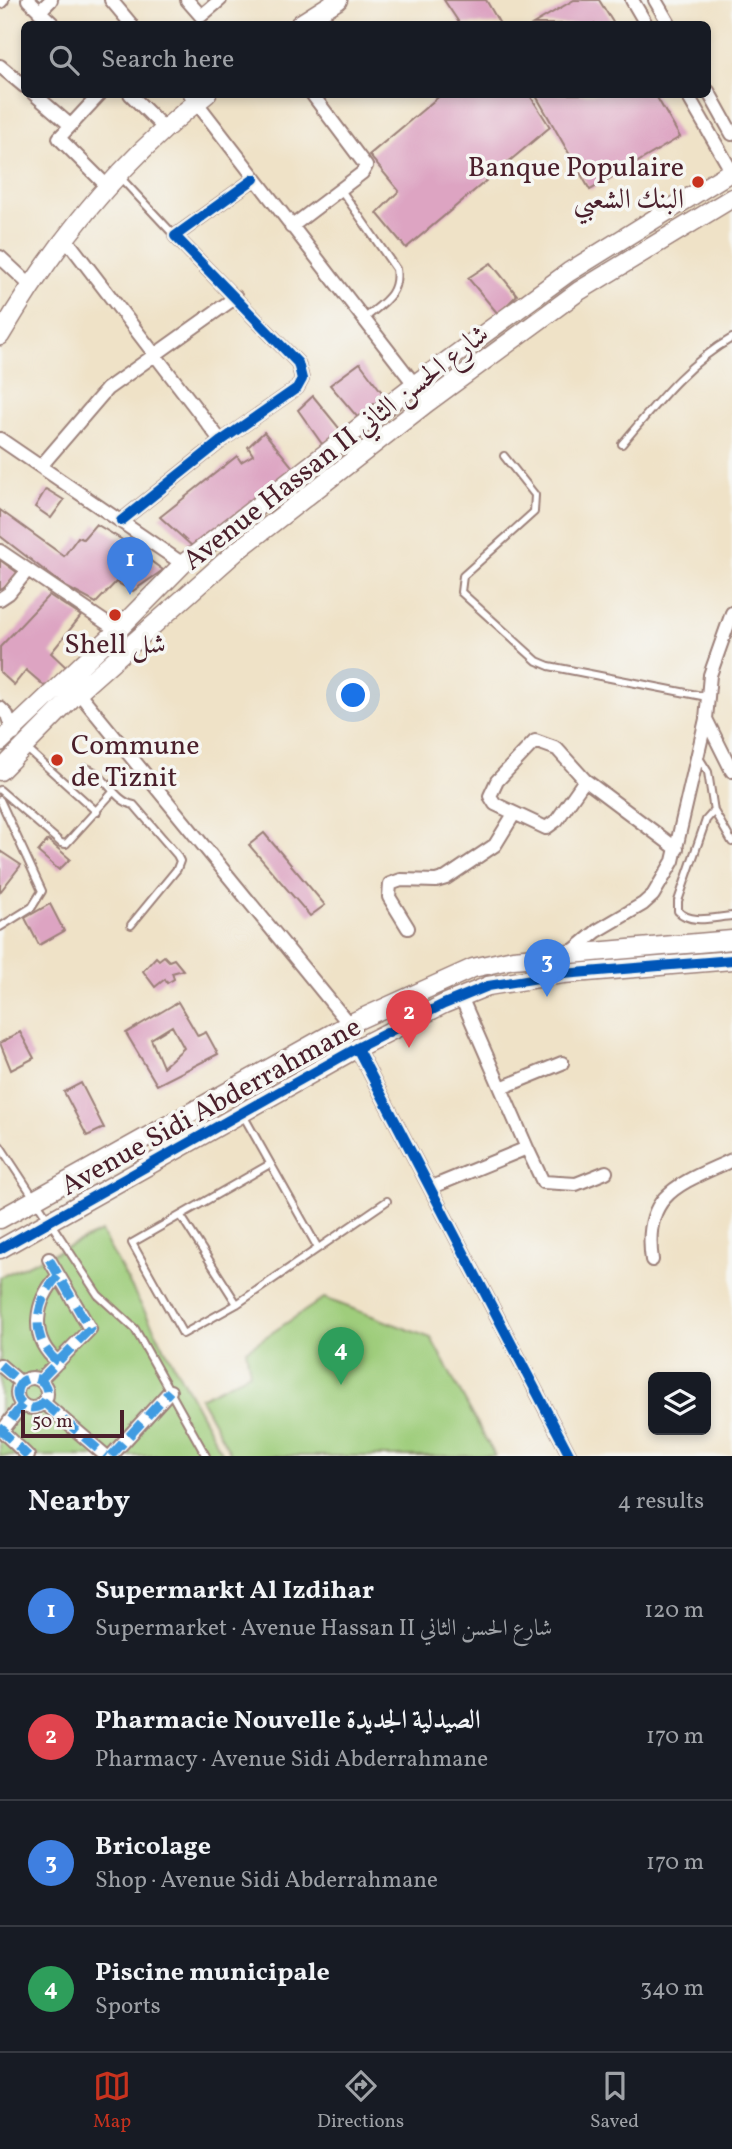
<!DOCTYPE html>
<meta charset="utf-8">
<style>
:root{--surface:#171b24;--page:#20242c;--text:#f1f3f6;--muted:#9ea1a6;--line:#363941;--accent:#c8321e}
body{margin:0;font-family:Vollkorn,Amiri,serif;background:var(--page);color:var(--text)}
.controls{position:absolute;right:21px;bottom:21px;display:grid;overflow:hidden;border-radius:10px;box-shadow:0 4px 10px #0003}
.controls button{width:63px;height:63px;display:grid;place-items:center;padding:0;border:0;border-bottom:2px solid var(--line);background:var(--surface);color:var(--text);font:35px sans-serif}
.scale{position:absolute;left:21px;bottom:18px;width:103px;box-sizing:border-box;padding-left:7px;border:4px solid #4a1f2b;border-top:0;font-size:19px;line-height:24px;white-space:nowrap;color:#4a1f2b;-webkit-text-stroke:5px #f6f6f2;paint-order:stroke}
.you{position:absolute;left:354px;top:696px;width:24px;height:24px;margin:-18px;border:5px solid #fff;border-radius:50%;background:#1a73e8;box-shadow:0 0 0 10px #1a73e833}
.badge{display:grid;place-items:center;width:46px;height:46px;border-radius:50%;background:var(--accent);color:#fff;font-size:23px;font-weight:700}
.pin{position:absolute;translate:-50% -58px;filter:drop-shadow(0 2px 4px #0008)}
.pin::after{content:'';position:absolute;top:37px;width:24px;height:21px;background:inherit;clip-path:polygon(0 0,100% 0,50% 100%)}
.list{margin:0;padding:0;list-style:none}
h2{display:flex;justify-content:space-between;align-items:center;height:91px;margin:0;padding:0 28px;font-size:30px}
h2 small{font-size:23px;font-weight:400;color:var(--muted)}
.list li{display:grid;grid-template-columns:46px 1fr auto;gap:21px;align-items:center;box-sizing:border-box;height:126px;padding:0 28px;border-top:2px solid var(--line)}
.list b{display:block;font-size:26px;white-space:nowrap}
.list p{margin:0;font-size:23px;white-space:nowrap;color:var(--muted)}
.list em{font-size:23px;font-style:normal;color:var(--muted)}
.icon{flex:none;width:38px;height:38px;fill:none;stroke:currentColor;stroke-width:2;stroke-linecap:round;stroke-linejoin:round}
.map{position:relative;flex:none;width:732px;height:1456px;overflow:hidden}
.search{position:absolute;background:var(--surface);box-shadow:0 4px 10px #0003;left:21px;right:21px;top:21px;height:77px;display:flex;align-items:center;gap:18px;box-sizing:border-box;padding:0 24px;border-radius:10px;color:var(--muted);font-size:26px}
.sheet{height:595px;background:var(--surface)}
nav{display:flex;justify-content:space-around;align-items:center;box-sizing:border-box;height:98px;border-top:2px solid var(--line);background:var(--surface);font-size:19px;color:var(--muted)}
nav a{display:grid;justify-items:center;gap:4px}
nav .on{color:var(--accent)}
.map>svg:first-child{display:block}
</style>
<div class="map">
<svg width="732" height="1456" viewBox="0 0 732 1456">
<rect width="100%" height="100%" fill="#f6f6f2"/>
<filter id="ink" filterUnits="userSpaceOnUse"><feTurbulence type="fractalNoise" baseFrequency=".0143" numOctaves="2"/><feDisplacementMap in="SourceGraphic" scale="14" xChannelSelector="R" yChannelSelector="G"/><feConvolveMatrix kernelMatrix="1 2 1 2 8 2 1 2 1" color-interpolation-filters="sRGB"/></filter>
<filter id="wash" filterUnits="userSpaceOnUse"><feTurbulence type="fractalNoise" baseFrequency=".00686" numOctaves="4" result="noise"/><feDisplacementMap in="SourceGraphic" scale="28" xChannelSelector="R" yChannelSelector="G"/><feGaussianBlur stdDeviation="1.57" result="paint"/><feColorMatrix in="noise" values="0 0 0 0 0 0 0 0 0 0 0 0 0 0 0 0 0 1.4 0 .05"/><feComposite in="paint" operator="in"/></filter>
<g filter="url(#wash)">
<rect width="100%" height="100%" fill="#efe2c7"/>
<path fill="#9fcd7b" stroke="#747653" stroke-width="2" d="M101,1232L224,1456H0V1277Z
M324,1298L431,1338L495,1456H232L200,1398L250,1373L246,1350Z"/>
<g id="blocks">
<path fill="#dda4c2" fill-rule="evenodd" d="M444,0H486L500,24H460Z
M574,0H599L614,24H533Z
M442,94H529L550,127L406,248L377,213L399,191L369,155Z
M535,94H655L680,137L590,190Z
M491,263L517,295L498,314L468,278Z
M360,363L387,399L359,419L330,385Z
M313,396L343,433L322,444L298,410Z
M264,432L295,470L271,489L267,484L262,490L265,495L192,546L160,517L237,456L241,462L253,455L248,447Z
M46,489L64,500L51,518L35,507Z
M0,510L64,556L78,537L83,539L96,524L131,545L120,563L126,567L137,551L163,570L133,591L116,582L96,603L66,587L0,536Z
M0,560L18,573L0,593Z
M49,595L81,616L51,653L66,667L47,688L26,670L14,685L0,672V647Z
M264,833L325,905L310,916L249,845Z
M48,840L70,859L59,870L38,852Z
M0,851L21,865L0,892Z
M50,904L64,931L39,945L25,918Z
M164,956L169,961L174,959L183,970L172,973L174,979L167,983L165,979L155,987L143,971L156,957L159,960Z
M178,1002L198,1036L206,1032L218,1054L157,1085L126,1033ZM172,1026L184,1048L163,1067L151,1039Z
M20,1032L34,1058L11,1070L0,1043Z
M81,1083L104,1128L87,1136L64,1092Z"/>
</g>
</g>
<g filter="url(#ink)">
<use href="#blocks" fill-opacity="0" stroke="#9c8079" stroke-width="2"/>
<g fill="none" stroke-linecap="round" stroke-linejoin="round">
<defs>
<path id="lane" d="M119,176L175,236
M341,190L396,269C400,295 382,303 364,319
M622,444C656,404 686,364 732,338
M504,456L535,495L534,512L463,576L461,592L537,661L549,666L707,697
M27,749L97,812
M698,756L708,772L714,811L732,842
M68,785L85,768C105,772 113,801 134,805L177,855L180,861L177,869L131,925
M0,790L61,843L66,844L113,792
M0,800L42,891L32,907L0,927
M714,811L706,820L678,901V911C691,925 715,917 732,916
M243,1115L318,1248
M0,1146L98,1295L135,1329L206,1456
M270,1164L132,1243L183,1334L237,1304L387,1201
M181,1216L237,1304"/>
<path id="street" d="M28,0L53,24
M111,0L131,24
M187,0L201,16L220,0
M632,0L646,24
M655,0L669,24
M0,2L2,0
M39,12L51,0
M0,66L24,86
M708,91L732,134
M34,94L70,125
M100,94L59,138L108,187
M130,94L165,129
M190,94L428,402
M687,94L732,172
M291,227L362,173L366,166L312,94
M66,239L221,441
M0,257L30,285
M0,439L183,564
M41,466L107,389L236,297
M121,521L221,441L297,388L302,379L298,363L175,236L254,179
M0,551L121,633
M0,599L9,593L27,571
M78,692L349,1024
M0,708L7,715L14,734
M706,719L732,771
M585,780L557,749L535,741L497,781L490,796L495,804L546,828L557,820L585,780L677,849
M408,928L389,897L390,884L401,880L436,881L446,878L495,845L514,814
M563,974L568,955L597,931L643,904L653,895L673,861L706,719L710,675L732,613
M357,1048L570,1456
M501,1088L562,1063
M527,1148L543,1182L576,1184L606,1172
M432,1187L527,1148L461,997
M652,1260C642,1193 680,1184 732,1160
M58,1362C28,1338 35,1301 58,1276
M0,1365L21,1383
M17 1393a15 15 0 1 1 30 0a15 15 0 1 1-30 0Z
M40,1380L90,1329L49,1259
M43,1402L106,1456
M22,1405L2,1431L28,1456
M111,1456L170,1391"/>
<path id="secondary" d="M300,24L338,0
M0,336C53,246 122,159 207,94
M0,742L117,631L183,564L414,385L569,272L732,171
M0,771L78,692L238,550L428,402L579,291L732,198
M0,1219L349,1024L473,968L513,959L732,940
M0,1249L357,1048L444,1004L488,986L563,974L732,960"/>
</defs>
<use href="#lane" stroke="#9c8079" stroke-width="10"/>
<use href="#street" stroke="#9c8079" stroke-width="16"/>
<use href="#secondary" stroke="#9c8079" stroke-width="21"/>
<use href="#lane" stroke="#fff" stroke-width="6"/>
<use href="#street" stroke="#fff" stroke-width="12"/>
<use href="#secondary" stroke="#fff" stroke-width="18"/>
<path stroke="#409be1" stroke-width="9" stroke-dasharray="18 9" stroke-linecap="butt" d="M58,1362C28,1338 35,1301 58,1276
M0,1365L21,1383
M17 1393a15 15 0 1 1 30 0a15 15 0 1 1-30 0Z
M40,1380L90,1329L49,1259
M43,1402L106,1456
M22,1405L2,1431L28,1456
M111,1456L170,1391"/>
<defs>
<path id="cycleway" d="M121,521L221,441L297,388L302,379L298,363L175,236L254,179
M357,1048L570,1456
M0,1249L357,1048L444,1004L488,986L563,974L732,960"/>
</defs>
<use href="#cycleway" stroke="#f6f6f2" stroke-width="15"/>
<use href="#cycleway" stroke="#0057b8" stroke-width="10"/>
</g>
</g>
<g fill="#c8321e" stroke="#f6f6f2" stroke-width="2.5">
<circle cx="698" cy="182" r="7"/>
<circle cx="115" cy="615" r="7"/>
<circle cx="57" cy="760" r="7"/>
</g>
<g text-anchor="middle" stroke-width="7" stroke-linejoin="round" paint-order="stroke">
<g font-size="28" fill="#4a1f2b" stroke="#f6f6f2" text-anchor="end">
<text x="684" y="176">Banque Populaire<tspan x="684" dy="32">البنك الشعبي</tspan></text>
<text x="115" y="653" text-anchor="middle">Shell شل</text>
<text x="71" y="754" text-anchor="start">Commune<tspan x="71" dy="32">de Tiznit</tspan></text>
</g>
<g font-size="28" fill="#4a1f2b" stroke="#f6f6f2">
<text transform="translate(335 446) rotate(-38)" y="10">Avenue Hassan II شارع الحسن الثاني</text>
<text transform="translate(210 1105) rotate(-29)" y="10">Avenue Sidi Abderrahmane</text>
</g>
</g>
</svg>
<div class="controls">
<button><svg class="icon" aria-label="layers" viewBox="0 0 24 24"><path d="M12 4l9 5-9 5-9-5zM3 14l9 5 9-5"/></svg></button>
</div>
<div class="scale">50 m</div>
<div class="you"></div>
<div class="pin badge" style="left:130px;top:595px;background:#3f7fe0">1</div>
<div class="pin badge" style="left:409px;top:1048px;background:#e0444e">2</div>
<div class="pin badge" style="left:547px;top:997px;background:#3f7fe0">3</div>
<div class="pin badge" style="left:341px;top:1385px;background:#2e9e5b">4</div>
<div class="search"><svg class="icon" aria-label="search" viewBox="0 0 24 24"><circle cx="10" cy="10" r="6"/><path d="M15 15l6 6"/></svg>Search here</div>
</div>
<section class="sheet">
<h2>Nearby<small>4 results</small></h2>
<ul class="list">
<li><span class="badge" style="background:#3f7fe0">1</span><div><b>Supermarkt Al Izdihar</b><p>Supermarket · Avenue Hassan II شارع الحسن الثاني</p></div><em>120 m</em></li>
<li><span class="badge" style="background:#e0444e">2</span><div><b>Pharmacie Nouvelle الصيدلية الجديدة</b><p>Pharmacy · Avenue Sidi Abderrahmane</p></div><em>170 m</em></li>
<li><span class="badge" style="background:#3f7fe0">3</span><div><b>Bricolage</b><p>Shop · Avenue Sidi Abderrahmane</p></div><em>170 m</em></li>
<li><span class="badge" style="background:#2e9e5b">4</span><div><b>Piscine municipale</b><p>Sports</p></div><em>340 m</em></li>
</ul>
</section>
<nav>
<a class="on"><svg class="icon" aria-label="map" viewBox="0 0 24 24"><path d="M3 6l6-2 6 2 6-2v14l-6 2-6-2-6 2zM9 4v14M15 6v14"/></svg>Map</a>
<a><svg class="icon" aria-label="directions" viewBox="0 0 24 24"><path d="M12 3l9 9-9 9-9-9zM9 14v-3h6M13 9l2 2-2 2"/></svg>Directions</a>
<a><svg class="icon" aria-label="saved" viewBox="0 0 24 24"><path d="M7 4h10v16l-5-4-5 4z"/></svg>Saved</a>
</nav>
